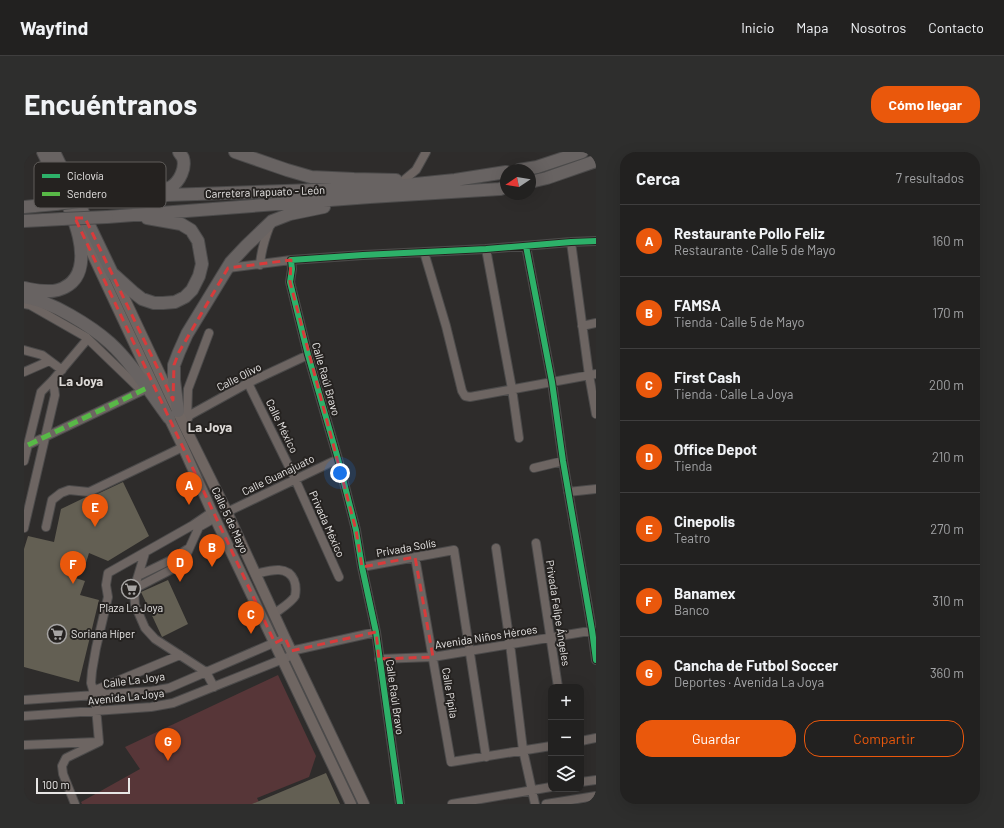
<!DOCTYPE html>
<html lang="es">
<meta charset="utf-8">
<style>
:root{--surface:#222120;--page:#2e2e2d;--text:#f1f3f6;--muted:#a2a3a5;--line:#3f3e3e;--accent:#ea580c}
body{margin:0;font-family:Barlow,sans-serif;background:var(--page);color:var(--text)}
.controls{position:absolute;right:12px;bottom:12px;display:grid;overflow:hidden;border-radius:8px;box-shadow:0 4px 16px #0002}
.controls button{width:36px;height:36px;display:grid;place-items:center;padding:0;border:0;border-bottom:1px solid var(--line);background:var(--surface);color:var(--text);font:20px sans-serif}
.compass{position:absolute;left:476px;top:12px;width:36px;height:36px;border-radius:50%;background:var(--surface);box-shadow:0 4px 16px #0002;rotate:258deg}
.scale{position:absolute;left:12px;bottom:10px;width:94px;box-sizing:border-box;padding-left:4px;border:2px solid #e8e6e5;border-top:0;font-size:11px;line-height:14px;white-space:nowrap;color:#e8e6e5;-webkit-text-stroke:3px #252220;paint-order:stroke}
.you{position:absolute;left:316px;top:321px;width:14px;height:14px;margin:-10px;border:3px solid #fff;border-radius:50%;background:#1a73e8;box-shadow:0 0 0 6px #1a73e833}
.badge{display:grid;place-items:center;width:26px;height:26px;border-radius:50%;background:var(--accent);color:#fff;font-size:13px;font-weight:700}
.pin{position:absolute;translate:-50% -33px;filter:drop-shadow(0 1px 2px #0008)}
.pin::after{content:'';position:absolute;top:21px;width:14px;height:12px;background:inherit;clip-path:polygon(0 0,100% 0,50% 100%)}
.list{margin:0;padding:0;list-style:none}
h2{display:flex;justify-content:space-between;align-items:center;height:52px;margin:0;padding:0 16px;font-size:17px}
h2 small{font-size:13px;font-weight:400;color:var(--muted)}
.list li{display:grid;grid-template-columns:26px 1fr auto;gap:12px;align-items:center;box-sizing:border-box;height:72px;padding:0 16px;border-top:1px solid var(--line)}
.list b{display:block;font-size:15px;white-space:nowrap}
.list p{margin:0;font-size:13px;white-space:nowrap;color:var(--muted)}
.list em{font-size:13px;font-style:normal;color:var(--muted)}
.actions{display:flex;gap:8px;padding:12px 16px}
.actions a{flex:1;padding:9px 0;border:1px solid var(--accent);border-radius:16px;text-align:center;font-size:14px;color:var(--accent)}
.actions .main{background:var(--accent);color:#fff}
.icon{flex:none;width:22px;height:22px;fill:none;stroke:currentColor;stroke-width:2;stroke-linecap:round;stroke-linejoin:round}
.map{position:relative;flex:none;width:572px;height:652px;overflow:hidden;border-radius:16px}
header{display:flex;align-items:center;gap:24px;box-sizing:border-box;height:56px;padding:0 20px;background:var(--surface);border-bottom:1px solid var(--line)}
header strong{font-size:19px}
nav{display:flex;gap:22px;margin-inline-start:auto;font-size:14px}
.intro{display:flex;align-items:center;justify-content:space-between;box-sizing:border-box;height:96px;padding:0 24px}
h1{margin:0;font-size:28px}
.button{padding:10px 18px;border-radius:16px;background:var(--accent);color:#fff;font-size:14px;font-weight:700}
main{display:flex;gap:24px;padding:0 24px}
aside{flex:1;background:var(--surface);border-radius:16px;box-shadow:0 4px 16px #0002}
.map>svg:first-child{display:block}
</style>
<header>
<strong>Wayfind</strong>
<nav><a>Inicio</a><a>Mapa</a><a>Nosotros</a><a>Contacto</a></nav>
</header>
<div class="intro"><h1>Encuéntranos</h1><a class="button">Cómo llegar</a></div>
<main>
<div class="map">
<svg width="572" height="652" viewBox="0 0 572 652">
<rect width="100%" height="100%" fill="#2e2c2b"/>
<path fill="#573638" d="M254,523L292,604L285,625L233,646L236,652H58L57,650L116,617L101,595Z"/>
<path fill="#635f53" d="M99,330L125,384L84,409L65,401L61,414L48,412L45,424L61,429L56,443L75,448L55,530L0,515V397L4,384L30,390L37,357L62,345H67Z
M144,428L164,472L138,485L117,440Z
M302,621L316,652H228Z"/>
<g fill="none" stroke-linecap="round" stroke-linejoin="round">
<defs>
<path id="minor" d="M380,28L392,18L402,0
M547,90L565,223L572,262
M502,94L528,230L539,309L568,478L572,508
M462,97L488,237L495,286
M400,100L422,174L438,239L441,244L446,245L572,222
M236,113C237,98 241,86 246,73
M204,116L267,108
M0,152L6,153L62,185L118,239
M558,174L572,171
M0,198L18,203L38,218
M0,220L25,209
M224,231L271,327L315,425
M163,268L164,237L185,181
M160,273L166,263L224,231L284,203
M4,293L122,237
M0,309L17,240L29,228L61,190L62,185
M510,316L539,309
M544,340L572,337
M203,360L314,307
M22,375L28,348L37,341L45,338L65,340L159,295
M0,376L31,243L29,228
M512,391L534,535
M472,396L486,492L499,598L511,652
M121,401L110,437L111,453L121,476L131,487L182,520L190,535
M391,405L427,610L527,594
M338,415L430,398L462,605
M231,422C244,419 263,412 270,428C272,433 272,439 271,444C268,450 255,458 250,462
M114,424L147,408L165,396
M110,437L154,414L160,408L175,375L191,366
M267,499L352,480
M355,507L409,505L572,478
M69,539L156,503
M0,548L128,539L145,536L261,486
M0,564L127,555L149,551L264,505
M557,589L572,586
M75,590L71,544L67,531L68,519L72,496L84,445L82,433L84,421L169,373L188,360
M0,593L72,590
M557,630L572,628
M51,652L39,622L38,614L42,606L75,590
M376,652L352,480L338,415L332,378L314,307L284,203L266,130L268,117L267,108L339,103L462,97L547,90L572,89
M428,652L527,635
M522,652L572,644"/>
<path id="major" d="M56,76L145,266L159,295L188,360L327,652
M90,124L160,273L203,360L261,486L340,652"/>
<path id="highway" d="M30,0L88,121L109,140L118,147L130,151H139L151,150L161,145L168,138L175,124L178,112L174,89L167,78L157,72L123,66
M211,0L263,18L287,25L330,27L372,28
M495,18L513,15L558,0
M506,30L523,26L572,9
M131,40C137,39 142,37 147,35C156,29 162,16 159,6C158,4 156,2 155,0
M69,47L113,44L352,36L431,28L482,20
M0,55L32,52
M83,65L346,45L476,37L482,35
M0,69L38,67
M0,136C11,138 23,141 34,138C88,122 33,30 19,0
M0,145C16,148 32,155 46,163C60,171 74,180 86,191C108,211 127,242 145,266
M154,259L150,228V213L155,200L163,182L207,110L222,94L248,69L266,62L300,55"/>
</defs>
<use href="#minor" stroke="#4b4a4a" stroke-width="10"/>
<use href="#major" stroke="#4b4a4a" stroke-width="12"/>
<use href="#highway" stroke="#4b4a4a" stroke-width="14"/>
<use href="#minor" stroke="#6d6562" stroke-width="8"/>
<use href="#major" stroke="#6f6662" stroke-width="10"/>
<use href="#highway" stroke="#686362" stroke-width="12"/>
<defs>
<path id="highway-bridge" d="M32,52L69,47
M38,67L83,65"/>
</defs>
<use href="#highway-bridge" stroke="#4b4a4a" stroke-width="14" stroke-linecap="butt"/>
<use href="#highway-bridge" stroke="#686362" stroke-width="12"/>
<path stroke="#58b947" stroke-width="5" stroke-dasharray="10 5" stroke-linecap="butt" d="M4,293L123,236"/>
<defs>
<path id="cycleway" d="M502,94L528,230L539,309L568,478L572,508
M376,652L352,480L338,415L332,378L314,307L284,203L266,130L268,117L267,108L339,103L462,97L547,90L572,89"/>
</defs>
<use href="#cycleway" stroke="#252220" stroke-width="8"/>
<use href="#cycleway" stroke="#2db169" stroke-width="6"/>
</g>
<path fill="none" stroke="#d83b3b" stroke-width="3" stroke-dasharray="8 5" stroke-linejoin="round" d="M51,66H61L149,248L150,213L155,200L204,116L267,108L266,130L332,378L338,415L391,405L409,505L355,507L352,480L267,499L261,486L251,491Z"/>
<defs>
<symbol id="supermarket-ring" viewBox="-11 -11 22 22"><circle r="9.5" fill="#252220" stroke="#a7a5a4" stroke-width="1.5"/><path d="M-6-5.5h2.5l.6 2H6L4.5 2H-2.5L-4.4-4H-6ZM-1.5 3.2a1.3 1.3 0 1 0 .1 0ZM3 3.2a1.3 1.3 0 1 0 .1 0Z" fill="#a7a5a4"/></symbol>
</defs>
<g fill-rule="evenodd">
<use href="#supermarket-ring" x="96" y="426" width="22" height="22"/>
<use href="#supermarket-ring" x="22" y="471" width="22" height="22"/>
</g>
<g text-anchor="middle" stroke-width="4" stroke-linejoin="round" paint-order="stroke">
<g font-size="11" fill="#e8e6e5" stroke="#252220">
<text transform="translate(241 40) rotate(-2)" y="4">Carretera Irapuato - León</text>
<text transform="translate(215 225) rotate(-27)" y="4">Calle Olivo</text>
<text transform="translate(302 227) rotate(74)" y="4">Calle Raúl Bravo</text>
<text transform="translate(258 274) rotate(64)" y="4">Calle México</text>
<text transform="translate(254 323) rotate(-26)" y="4">Calle Guanajuato</text>
<text transform="translate(206 368) rotate(65)" y="4">Calle 5 de Mayo</text>
<text transform="translate(303 372) rotate(66)" y="4">Privada México</text>
<text transform="translate(382 396) rotate(-10)" y="4">Privada Solís</text>
<text transform="translate(534 461) rotate(81)" y="4">Privada Felipe Ángeles</text>
<text transform="translate(462 485) rotate(-9)" y="4">Avenida Niños Héroes</text>
<text transform="translate(110 528) rotate(-7)" y="4">Calle La Joya</text>
<text transform="translate(426 541) rotate(81)" y="4">Calle Pípila</text>
<text transform="translate(102 545) rotate(-6)" y="4">Avenida La Joya</text>
<text transform="translate(371 545) rotate(82)" y="4">Calle Raúl Bravo</text>
</g>
<g font-size="11" fill="#e8e6e5" stroke="#252220">
<text x="107" y="460">Plaza La Joya</text>
<text x="47" y="486" text-anchor="start">Soriana Híper</text>
</g>
<g font-size="13" font-weight="bold" fill="#dcd9d6" stroke="#252220">
<text x="57" y="234">La Joya</text>
<text x="186" y="280">La Joya</text>
</g>
</g>
<rect x="10" y="10" width="132" height="46" rx="6" fill="#252220" stroke="#605d5b" stroke-width="1"/>
<rect x="18" y="22" width="18" height="4" fill="#2db169"/>
<rect x="18" y="40" width="18" height="4" fill="#58b947"/>
<g font-size="11" fill="#e8e6e5">
<text x="43" y="28">Ciclovía</text>
<text x="43" y="46">Sendero</text>
</g>
</svg>
<div class="controls">
<button>+</button>
<button>−</button>
<button><svg class="icon" aria-label="layers" viewBox="0 0 24 24"><path d="M12 4l9 5-9 5-9-5zM3 14l9 5 9-5"/></svg></button>
</div>
<svg class="compass" viewBox="-18 -18 36 36"><path d="M0-13l5 13h-10z" fill="#e53935"/><path d="M0 13l5-13h-10z" fill="#a2a3a5"/></svg>
<div class="scale">100 m</div>
<div class="you"></div>
<div class="pin badge" style="left:165px;top:353px">A</div>
<div class="pin badge" style="left:188px;top:415px">B</div>
<div class="pin badge" style="left:227px;top:482px">C</div>
<div class="pin badge" style="left:156px;top:430px">D</div>
<div class="pin badge" style="left:71px;top:375px">E</div>
<div class="pin badge" style="left:49px;top:432px">F</div>
<div class="pin badge" style="left:144px;top:609px">G</div>
</div>
<aside>
<h2>Cerca<small>7 resultados</small></h2>
<ul class="list">
<li><span class="badge">A</span><div><b>Restaurante Pollo Feliz</b><p>Restaurante · Calle 5 de Mayo</p></div><em>160 m</em></li>
<li><span class="badge">B</span><div><b>FAMSA</b><p>Tienda · Calle 5 de Mayo</p></div><em>170 m</em></li>
<li><span class="badge">C</span><div><b>First Cash</b><p>Tienda · Calle La Joya</p></div><em>200 m</em></li>
<li><span class="badge">D</span><div><b>Office Depot</b><p>Tienda</p></div><em>210 m</em></li>
<li><span class="badge">E</span><div><b>Cinepolis</b><p>Teatro</p></div><em>270 m</em></li>
<li><span class="badge">F</span><div><b>Banamex</b><p>Banco</p></div><em>310 m</em></li>
<li><span class="badge">G</span><div><b>Cancha de Futbol Soccer</b><p>Deportes · Avenida La Joya</p></div><em>360 m</em></li>
</ul>
<div class="actions"><a class="main">Guardar</a><a>Compartir</a></div>
</aside>
</main>
